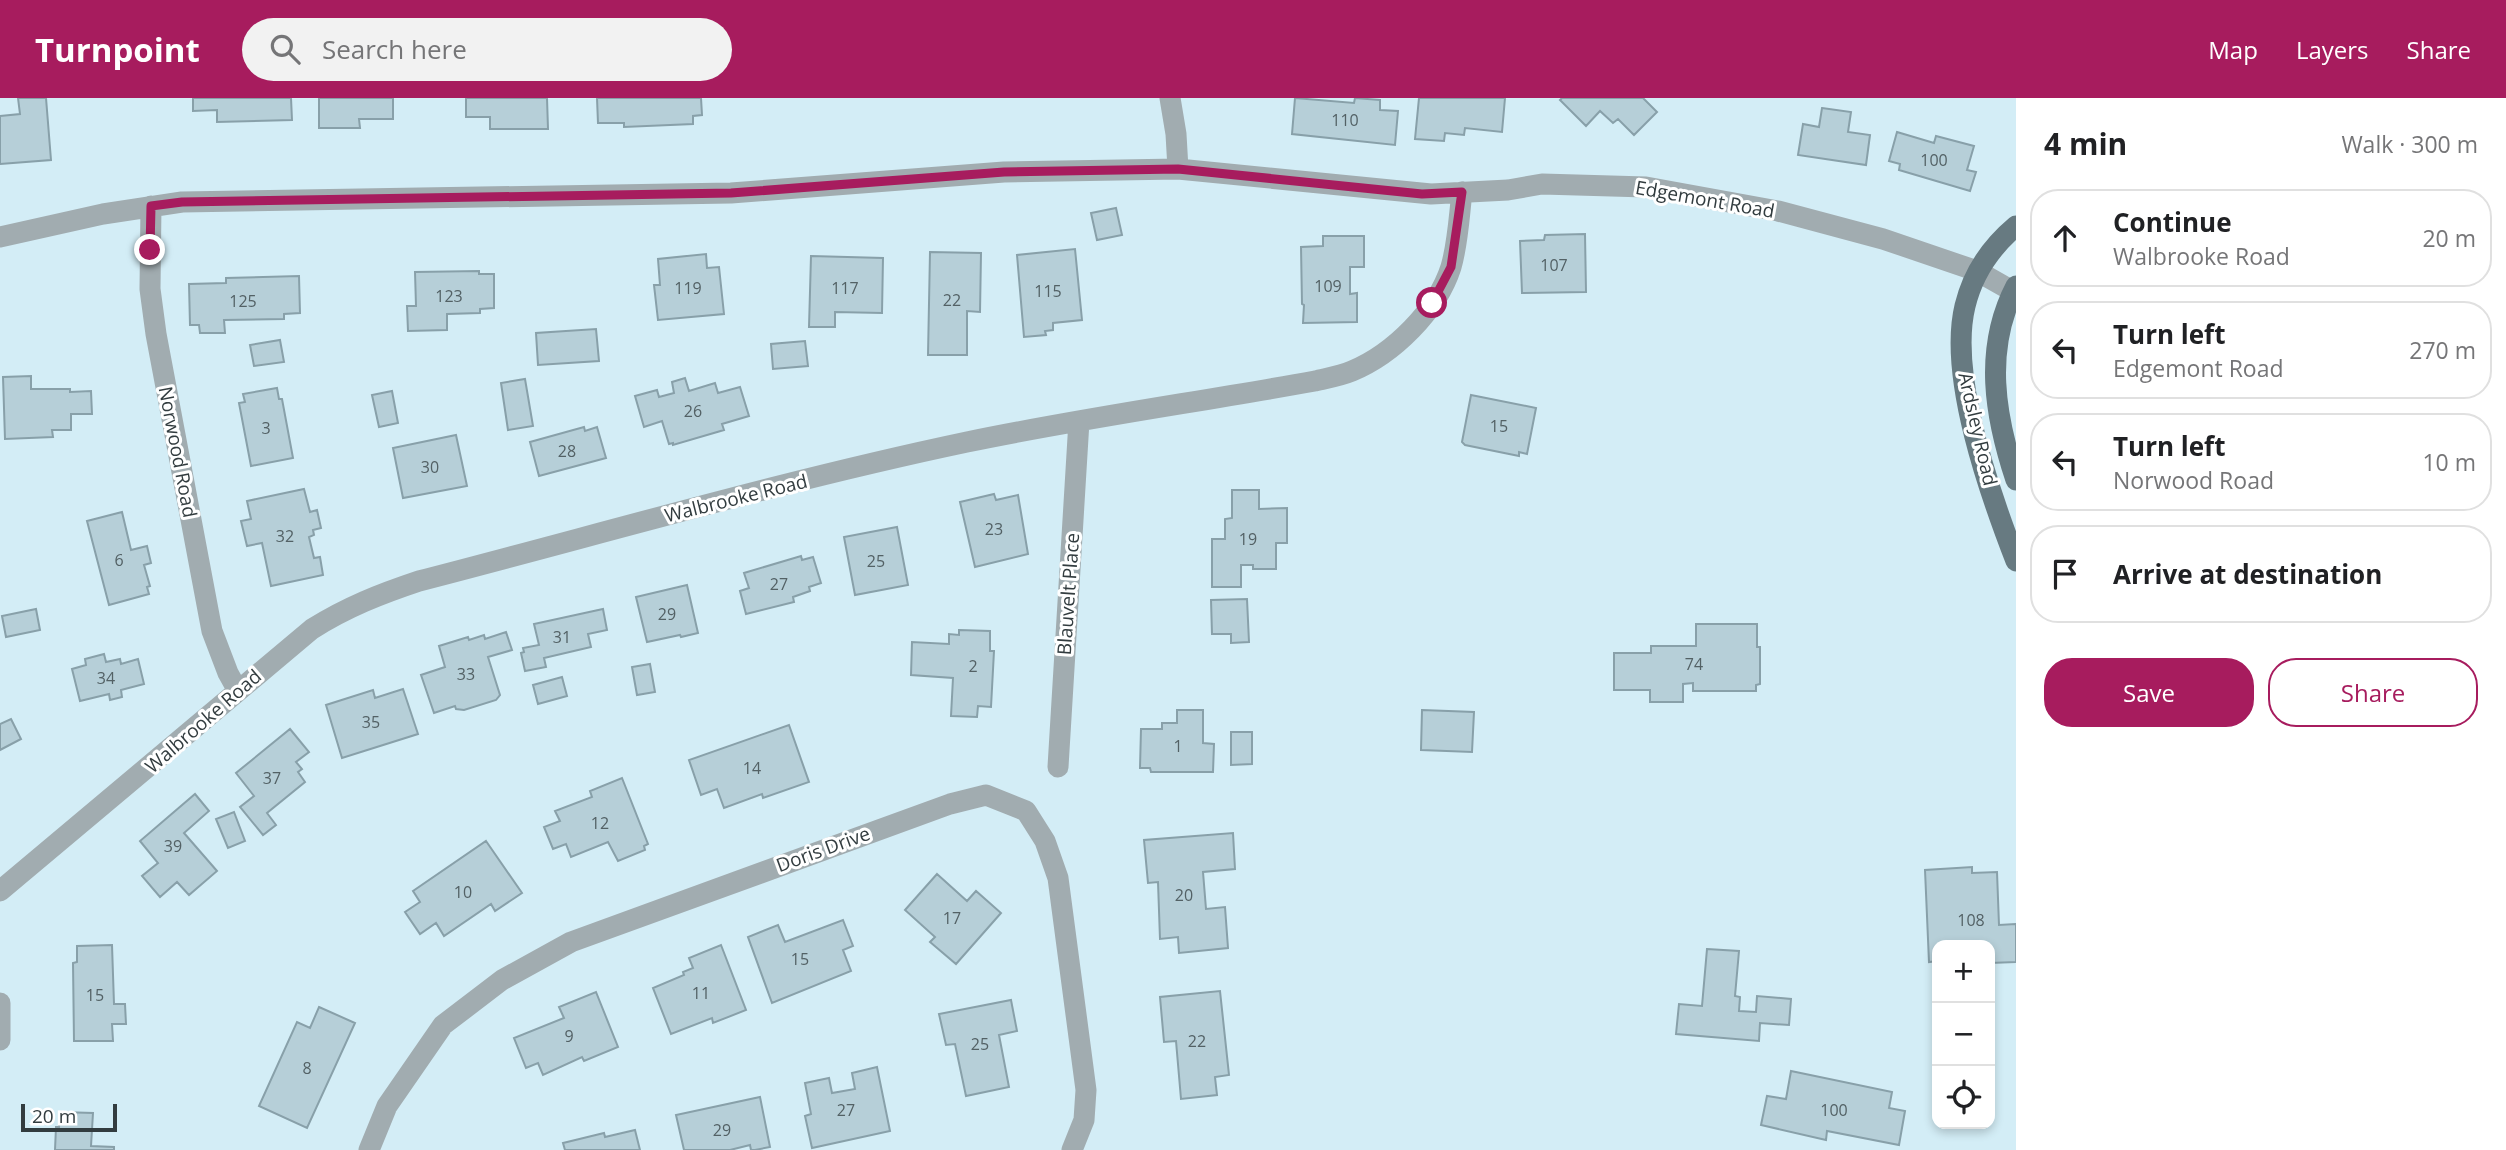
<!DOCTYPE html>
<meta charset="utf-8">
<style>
:root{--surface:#fff;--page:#f2f2f2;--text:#202124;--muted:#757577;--line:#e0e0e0;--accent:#a71c5e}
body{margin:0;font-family:"Open Sans",sans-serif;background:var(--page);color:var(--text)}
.controls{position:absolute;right:21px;bottom:21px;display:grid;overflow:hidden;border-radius:14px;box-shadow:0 4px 10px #0003}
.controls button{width:63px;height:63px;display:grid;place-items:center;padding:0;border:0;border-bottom:2px solid var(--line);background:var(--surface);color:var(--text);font:35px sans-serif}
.scale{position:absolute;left:21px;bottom:18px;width:96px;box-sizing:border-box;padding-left:7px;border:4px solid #323c3f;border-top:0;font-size:19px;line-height:24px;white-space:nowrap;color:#323c3f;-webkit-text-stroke:5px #fff;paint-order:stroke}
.stop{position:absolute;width:21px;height:21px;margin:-16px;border:5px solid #a71c5e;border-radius:50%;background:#fff}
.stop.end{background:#a71c5e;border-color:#fff;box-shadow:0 2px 7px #0008}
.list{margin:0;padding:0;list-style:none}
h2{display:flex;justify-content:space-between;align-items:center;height:91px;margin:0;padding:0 28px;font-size:30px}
h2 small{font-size:23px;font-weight:400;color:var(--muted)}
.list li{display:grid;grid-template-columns:46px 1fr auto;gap:21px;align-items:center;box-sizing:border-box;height:98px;margin:0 14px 14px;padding:0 14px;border:2px solid var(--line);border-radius:28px}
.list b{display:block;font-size:26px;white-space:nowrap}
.list p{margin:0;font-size:23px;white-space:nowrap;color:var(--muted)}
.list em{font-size:23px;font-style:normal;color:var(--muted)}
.actions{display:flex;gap:14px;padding:21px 28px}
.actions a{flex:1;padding:16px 0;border:2px solid var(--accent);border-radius:28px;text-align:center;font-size:24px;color:var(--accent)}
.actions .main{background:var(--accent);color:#fff}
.icon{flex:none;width:38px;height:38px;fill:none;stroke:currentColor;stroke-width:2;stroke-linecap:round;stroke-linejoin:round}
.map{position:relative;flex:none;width:2016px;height:1052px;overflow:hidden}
header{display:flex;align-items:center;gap:42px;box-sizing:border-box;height:98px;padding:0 35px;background:var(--accent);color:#fff}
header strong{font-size:33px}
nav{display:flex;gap:38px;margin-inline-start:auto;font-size:24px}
.search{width:490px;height:63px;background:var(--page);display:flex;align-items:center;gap:18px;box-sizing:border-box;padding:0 24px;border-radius:38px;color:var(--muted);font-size:26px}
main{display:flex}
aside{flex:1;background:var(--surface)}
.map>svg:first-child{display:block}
</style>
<header>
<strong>Turnpoint</strong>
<div class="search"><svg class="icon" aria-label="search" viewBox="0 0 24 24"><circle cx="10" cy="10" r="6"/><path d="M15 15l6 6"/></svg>Search here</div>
<nav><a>Map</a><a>Layers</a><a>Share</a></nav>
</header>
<main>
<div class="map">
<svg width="2016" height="1052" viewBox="0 0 2016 1052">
<rect width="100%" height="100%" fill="#d3edf6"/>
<path fill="#b6cfd8" stroke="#88a0a9" stroke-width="2" d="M18,0H46L51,62L0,66V18L20,16Z
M193,0H291L292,22L217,24V12L193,13Z
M319,0H393V21H359L360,30H319Z
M466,0H547L548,31H490V19H466Z
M597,0H701L702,17L693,18V26L624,29V25H598Z
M1295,0L1354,5L1355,0L1380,2V12L1398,13L1395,47L1292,36Z
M1419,0H1505L1502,34L1465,30L1464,37L1445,35L1444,43L1415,41Z
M1562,0H1643L1657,14L1634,37L1618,21L1613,25L1600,13L1586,28L1560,2Z
M1822,10L1851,14L1848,34L1870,37L1866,67L1798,57L1803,26L1819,29Z
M1897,34L1934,45L1936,38L1974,48L1967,72L1976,74L1970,93L1899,72L1900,66L1889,63Z
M1116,110L1122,137L1097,142L1091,115Z
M1585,136L1586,194L1522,195L1520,143L1544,142L1545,137Z
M1323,138H1364V169H1350V196L1357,195V224L1303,225L1304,207L1302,206L1301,149L1323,148Z
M1075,151L1082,222L1053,225V232L1045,233L1046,237L1024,239L1017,157Z
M930,154L981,155L980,214L967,213V257H928Z
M706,156L707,170L719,169L724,216L658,222L654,187H660L658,161Z
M811,158L883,160L882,215L835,214V229H809Z
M479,173V176H494V210L480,211V215L447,216V232L408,233L407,208H416L415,174Z
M299,178L300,215L284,216V221L224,222L225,235H200L199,227H190L189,186L226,185V180Z
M596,231L599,263L538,267L536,235Z
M280,242L284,264L254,268L250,247Z
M805,243L808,268L773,271L771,246Z
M31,278V291H70V294L91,293L92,316H71V332H52L53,339L5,341L3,279Z
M685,280L689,293L715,285L718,295L740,289L749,318L722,326L724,332L673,347V345L669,346L662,323L644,329L635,298L657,292L659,299L674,295L672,284Z
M525,281L533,328L508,332L501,285Z
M277,290L279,301H282L293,360L251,368L239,305L245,304L243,296Z
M392,293L398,325L379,329L372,297Z
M1471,297L1536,310L1527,356L1519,354V358L1465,347L1462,344Z
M584,329L585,333L597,329L606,360L539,378L530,344Z
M456,337L467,388L403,400L393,350Z
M304,391L310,414L317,412L321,430L313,432L314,437L309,439L314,460L320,459L323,477L271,488L262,445L247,448L241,423L251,421L247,403Z
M1232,392H1259V411L1287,410V445H1276V471H1253V467H1241V489H1212V441H1225V421L1232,420Z
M994,396L996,402L1018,397L1028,456L975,469L960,404Z
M122,414L131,452L147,448L151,465L144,467L150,488L147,489L149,496L109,507L87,423Z
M897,429L908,487L855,497L844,439Z
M801,458L802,462L813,459L821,485L809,489L810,493L793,499L794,504L746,516L740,493L749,490L744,475Z
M687,487L698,535L681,539L680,537L647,544L636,499Z
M1247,501L1249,544L1231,545V536H1212L1211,502Z
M36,511L40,532L6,539L2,518Z
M603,511L607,532L588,536L591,549L544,560L546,569L525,573L521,555L524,554L523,550L539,547L534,526Z
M1696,526H1757V549H1760V586L1756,587V593H1693V585L1683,586V604H1650V592H1614V555H1651V548H1696Z
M959,532L990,533V553H994L991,609L978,608L977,619L951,618L953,580L911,577L912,544L949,546V536L959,537Z
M506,534L512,552L488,559L500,597L496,602L464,612L456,611L455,608L434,615L421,577L445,569L439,548L468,539L469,542L484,537L485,541Z
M104,556L106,564L120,561L121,566L138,561L144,586L121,592L122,599L110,602L109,596L80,603L72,571L86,567L85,561Z
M650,566L655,594L637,597L632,569Z
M562,579L567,598L538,606L533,587Z
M403,591L418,636L342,660L326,607L373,592L375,600Z
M1177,612H1203V645L1214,646L1213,674H1151L1150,670H1140L1141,631H1162V625H1177Z
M1422,612L1474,614L1472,654L1421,652Z
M11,621L21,641L0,652V626Z
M789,627L809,684L763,700L762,696L724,710L717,691L701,697L689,662Z
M290,631L309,654L296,664L302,671L298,674L305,684L267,715L276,727L263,737L240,709L254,698L236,675Z
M1231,634H1252V666L1231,667Z
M622,680L648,746L644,748L645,752L618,763L608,744L571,759L566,746L553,751L544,729L560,723L555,713L592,699L590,693Z
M195,696L209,713L184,735L217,773L189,797L177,784L160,799L142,778L158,765L140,743Z
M234,714L245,743L228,750L216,721Z
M1233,735L1235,771L1203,774L1206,811L1225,809L1228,850L1179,855L1178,839L1160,841L1158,784L1148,785L1144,742Z
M486,743L522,795L495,813L491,806L444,838L436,825L420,836L405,814L420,804L413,793Z
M1972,769V775L1997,774L1999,827L2016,826V864L1990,865V847H1937V863L1929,864L1925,772Z
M937,776L967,803L976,793L1001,815L956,866L930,844L935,839L905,812Z
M843,822L853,848L843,852L851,873L772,905L748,839L778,827L785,844Z
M112,847L114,906H125L126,926H112L113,943H74L73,865L77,864V848Z
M721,847L746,912L713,925L712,920L671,936L653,890L684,877L683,874L693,870L689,860Z
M1707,851L1739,853L1735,898L1740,899L1739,913L1756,914L1757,898L1791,901L1789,927L1760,925L1759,943L1676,936L1679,906L1702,908Z
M1220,893L1229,977L1215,979L1217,997L1181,1001L1176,943L1164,944L1160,899Z
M596,894L618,949L584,963L582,959L543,977L538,965L526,970L514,940L564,920L559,909Z
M1011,902L1017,933L999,937L1009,989L966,998L955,946L946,947L939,916Z
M319,909L355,925L307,1030L259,1008L297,924L310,930Z
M877,969L890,1033L812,1050L805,1018L811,1016L805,985L829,980L832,995L855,991L852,975Z
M1791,973L1892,994L1889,1010L1905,1013L1899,1047L1827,1033L1826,1042L1761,1027L1767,998L1786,1001Z
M760,999L770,1049L755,1052H751L750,1047L730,1052H684L676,1017Z
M60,1014L93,1015L91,1048L114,1049V1052H55L56,1029H59Z
M635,1032L640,1052H565L563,1045L604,1035L605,1039Z"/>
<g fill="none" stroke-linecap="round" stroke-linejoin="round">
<path stroke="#a1acb0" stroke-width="21" d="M1170,0L1176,36L1178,71
M151,108L150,191L156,236L212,533L228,575L238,593
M0,139L103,116L182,104L731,95L1004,74L1178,71L1431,96L1508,92L1542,86L1646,89L1778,113L1883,141L1977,173L2016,195
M1058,669L1079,323
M0,793L312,531C347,509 380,496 419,483C601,436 782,383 967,344C1082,320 1199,304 1315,283C1327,280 1340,278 1352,273C1393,256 1437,213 1451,169C1458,145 1459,119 1462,94
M0,905V942
M369,1052L387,1008L443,927L502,882L571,844L950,706L986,697L1026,713L1045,743L1058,780L1086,992L1084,1022L1072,1052"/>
<path stroke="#677a81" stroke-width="21" d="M2016,128C1991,149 1973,175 1965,208C1948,278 1990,396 2016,463
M2016,188C1983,251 1995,319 2016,382"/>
</g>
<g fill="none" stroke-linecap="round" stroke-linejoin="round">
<path stroke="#a71c5e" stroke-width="9" d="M150,152L151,108L182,104L731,95L1004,74L1178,71L1422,96L1462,94L1451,169L1432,205"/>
</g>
<g text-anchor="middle" stroke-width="6" stroke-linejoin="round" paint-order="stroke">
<g font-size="16" fill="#536165">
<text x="1345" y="28">110</text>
<text x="1934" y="68">100</text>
<text x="1554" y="173">107</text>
<text x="1328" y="194">109</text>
<text x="688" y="196">119</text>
<text x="845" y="196">117</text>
<text x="1048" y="199">115</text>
<text x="449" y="204">123</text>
<text x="952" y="208">22</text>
<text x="243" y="209">125</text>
<text x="693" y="319">26</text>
<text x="1499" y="334">15</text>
<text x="266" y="336">3</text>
<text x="567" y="359">28</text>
<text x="430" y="375">30</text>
<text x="994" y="437">23</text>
<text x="285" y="444">32</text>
<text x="1248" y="447">19</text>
<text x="119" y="468">6</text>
<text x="876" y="469">25</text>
<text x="779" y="492">27</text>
<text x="667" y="522">29</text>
<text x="562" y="545">31</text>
<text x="1694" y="572">74</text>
<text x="973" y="574">2</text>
<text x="466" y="582">33</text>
<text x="106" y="586">34</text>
<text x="371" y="630">35</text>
<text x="1178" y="654">1</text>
<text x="752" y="676">14</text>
<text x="272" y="686">37</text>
<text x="600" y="731">12</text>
<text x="173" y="754">39</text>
<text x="463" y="800">10</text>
<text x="1184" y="803">20</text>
<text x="952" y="826">17</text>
<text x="1971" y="828">108</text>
<text x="800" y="867">15</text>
<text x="701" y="901">11</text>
<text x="95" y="903">15</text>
<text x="569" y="944">9</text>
<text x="1197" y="949">22</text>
<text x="980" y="952">25</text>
<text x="307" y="976">8</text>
<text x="846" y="1018">27</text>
<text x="1834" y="1018">100</text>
<text x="722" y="1038">29</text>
</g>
<g font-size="19" fill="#323c3f" stroke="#fff">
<text transform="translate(1705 101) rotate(10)" y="7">Edgemont Road</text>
<text transform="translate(1978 331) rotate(77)" y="7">Ardsley Road</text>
<text transform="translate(178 354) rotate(79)" y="7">Norwood Road</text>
<text transform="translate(736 400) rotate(-14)" y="7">Walbrooke Road</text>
<text transform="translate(1068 496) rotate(-86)" y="7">Blauvelt Place</text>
<text transform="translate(203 623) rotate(-41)" y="7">Walbrooke Road</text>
<text transform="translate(823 751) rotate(-20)" y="7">Doris Drive</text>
</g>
</g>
</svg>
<div class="controls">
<button>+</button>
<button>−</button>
<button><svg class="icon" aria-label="locate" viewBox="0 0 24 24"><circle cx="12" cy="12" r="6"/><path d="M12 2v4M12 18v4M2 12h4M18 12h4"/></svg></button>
</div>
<div class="scale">20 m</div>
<div class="stop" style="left:1432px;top:205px"></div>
<div class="stop end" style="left:150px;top:152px"></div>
</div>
<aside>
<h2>4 min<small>Walk · 300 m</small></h2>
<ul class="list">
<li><svg class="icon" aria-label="ahead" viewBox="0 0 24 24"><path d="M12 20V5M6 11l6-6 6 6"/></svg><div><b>Continue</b><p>Walbrooke Road</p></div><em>20 m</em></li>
<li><svg class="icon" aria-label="left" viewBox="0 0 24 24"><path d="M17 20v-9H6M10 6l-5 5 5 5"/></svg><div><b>Turn left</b><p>Edgemont Road</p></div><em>270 m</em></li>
<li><svg class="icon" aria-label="left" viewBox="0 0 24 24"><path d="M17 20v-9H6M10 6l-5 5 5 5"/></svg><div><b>Turn left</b><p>Norwood Road</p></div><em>10 m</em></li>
<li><svg class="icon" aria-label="arrive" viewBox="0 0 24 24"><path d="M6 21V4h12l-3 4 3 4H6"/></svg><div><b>Arrive at destination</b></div></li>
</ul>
<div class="actions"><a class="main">Save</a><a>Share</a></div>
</aside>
</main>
